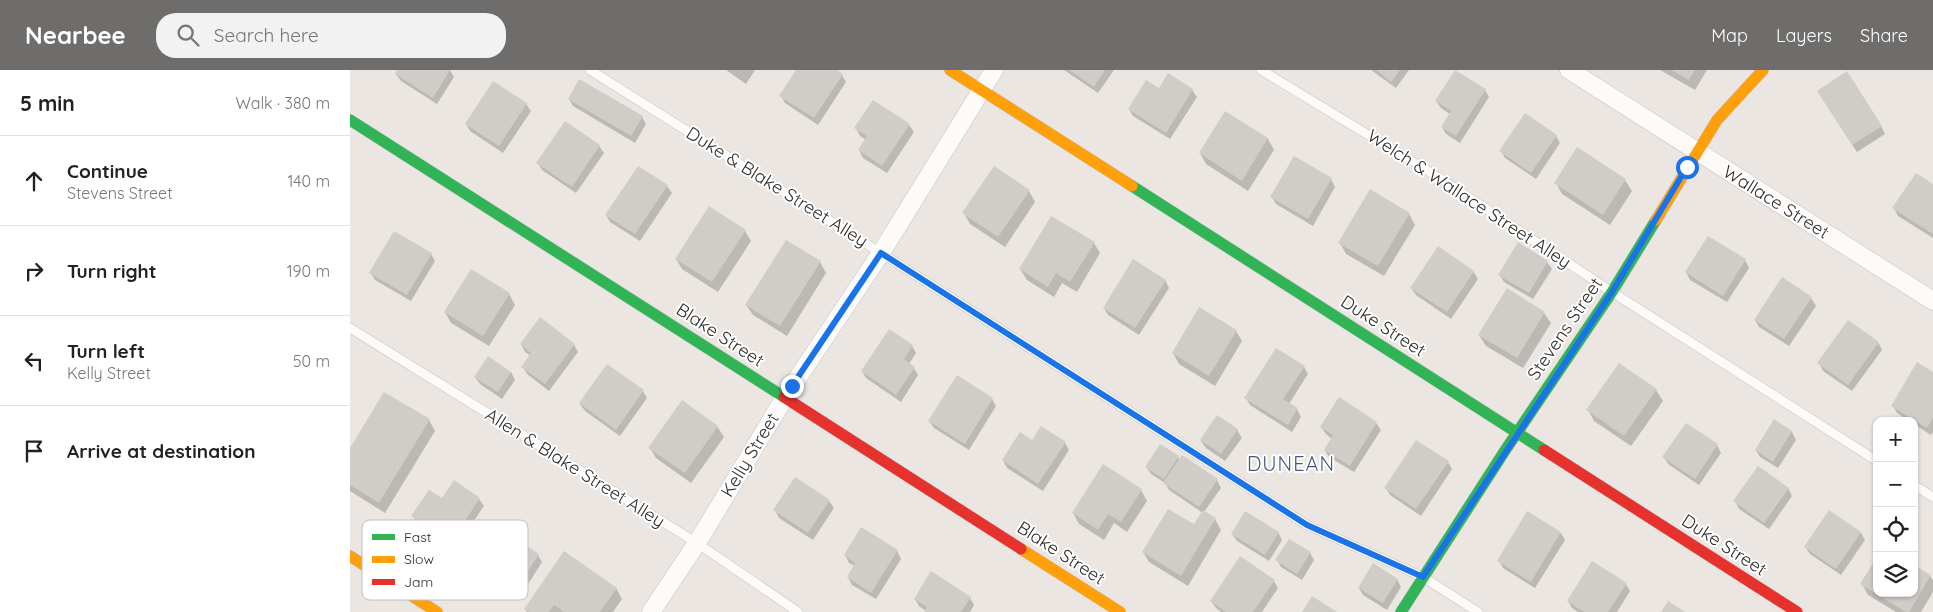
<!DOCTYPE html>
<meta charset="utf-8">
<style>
:root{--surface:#fff;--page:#f2f2f2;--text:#222;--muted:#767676;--line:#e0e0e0;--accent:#6f6d6b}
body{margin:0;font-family:Quicksand,sans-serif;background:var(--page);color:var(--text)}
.controls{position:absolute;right:15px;bottom:15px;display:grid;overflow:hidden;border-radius:10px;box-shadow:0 1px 4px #0004}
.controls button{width:45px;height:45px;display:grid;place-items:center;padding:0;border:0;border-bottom:1px solid var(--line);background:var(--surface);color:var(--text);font:25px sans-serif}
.stop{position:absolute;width:15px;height:15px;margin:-11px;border:4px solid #1a73e8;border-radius:50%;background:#fff}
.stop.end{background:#1a73e8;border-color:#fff;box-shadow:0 1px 5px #0008}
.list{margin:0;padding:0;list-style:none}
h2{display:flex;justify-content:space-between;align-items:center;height:65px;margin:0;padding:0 20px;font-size:21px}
h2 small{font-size:16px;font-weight:400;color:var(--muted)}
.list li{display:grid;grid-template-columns:32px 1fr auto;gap:15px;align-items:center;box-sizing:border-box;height:90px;padding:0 20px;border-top:1px solid var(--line)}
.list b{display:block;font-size:19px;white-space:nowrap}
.list p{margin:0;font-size:16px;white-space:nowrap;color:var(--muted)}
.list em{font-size:16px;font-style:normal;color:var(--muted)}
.icon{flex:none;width:28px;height:28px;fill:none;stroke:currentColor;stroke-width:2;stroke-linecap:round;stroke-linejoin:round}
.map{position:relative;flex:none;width:1583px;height:542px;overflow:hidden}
header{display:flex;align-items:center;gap:30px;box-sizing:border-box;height:70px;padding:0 25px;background:var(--accent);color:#fff}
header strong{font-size:24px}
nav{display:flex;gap:28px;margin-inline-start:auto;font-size:18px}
.search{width:350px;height:45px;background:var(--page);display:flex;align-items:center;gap:12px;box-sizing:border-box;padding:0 18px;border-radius:20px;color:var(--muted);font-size:19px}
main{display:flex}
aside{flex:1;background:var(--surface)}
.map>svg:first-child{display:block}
</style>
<header>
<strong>Nearbee</strong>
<div class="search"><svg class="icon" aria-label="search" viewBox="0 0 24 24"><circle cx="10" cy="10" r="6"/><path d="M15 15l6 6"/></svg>Search here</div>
<nav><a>Map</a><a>Layers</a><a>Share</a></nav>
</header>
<main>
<aside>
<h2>5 min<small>Walk · 380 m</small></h2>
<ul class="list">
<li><svg class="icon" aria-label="ahead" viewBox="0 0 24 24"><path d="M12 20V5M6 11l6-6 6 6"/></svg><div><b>Continue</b><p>Stevens Street</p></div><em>140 m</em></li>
<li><svg class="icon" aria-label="right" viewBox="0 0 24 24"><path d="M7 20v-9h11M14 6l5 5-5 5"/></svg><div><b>Turn right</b></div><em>190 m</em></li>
<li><svg class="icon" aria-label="left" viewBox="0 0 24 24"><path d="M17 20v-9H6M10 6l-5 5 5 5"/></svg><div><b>Turn left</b><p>Kelly Street</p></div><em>50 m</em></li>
<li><svg class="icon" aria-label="arrive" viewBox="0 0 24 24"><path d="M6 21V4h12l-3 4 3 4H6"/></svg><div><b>Arrive at destination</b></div></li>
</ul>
</aside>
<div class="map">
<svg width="1583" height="542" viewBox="0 0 1583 542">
<rect width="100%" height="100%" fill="#ebe6e1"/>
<path fill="#0003" d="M49,0H100L104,7L87,34L51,11L46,4Z
M376,0H405L396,14Z
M448,0H484L492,5L496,12L468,55L435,33L431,26Z
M714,0H764L748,23Z
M1021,0H1059L1046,18Z
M1310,0H1357L1345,20Z
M144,13L176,34L181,41L153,83L120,61L116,54Z
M809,19L842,20L847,27L820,69L783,46L779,39Z
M1135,20L1139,27L1110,73L1096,64L1092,57L1100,44L1091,38L1086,31Z
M1472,28L1531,56L1535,64L1507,82Z
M219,29L292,47L296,54L285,73L223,36Z
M523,32L559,55L564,62L537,103L513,88L509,80L516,70L510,66L506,58Z
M876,43L918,69L924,80L898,121L856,94L850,83Z
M215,53L249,76L254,83L226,123L192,100L188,93Z
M1206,66L1210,73L1186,109L1155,88L1151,81Z
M1227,79L1275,110L1282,121L1260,155L1212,124L1206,113Z
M944,88L981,109L985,117L963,156L926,134L922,127Z
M288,97L317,116L322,123L290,171L260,152L256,145Z
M1583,116V168L1548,146L1544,138Z
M679,121L685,132L655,177L620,154L614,143Z
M1059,144L1065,155L1034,206L996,184L990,173Z
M395,161L401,171L368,222L332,199L326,189Z
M1358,167L1395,190L1399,198L1377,232L1340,210L1336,202Z
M744,173L750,183L727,222L712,213L704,227L677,210L670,199Z
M81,184L85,191L61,231L25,210L21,203Z
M470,192L476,203L437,266L403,245L396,235Z
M1197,192L1202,199L1183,229L1154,212L1150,205Z
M121,201L159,224L165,235L139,276L101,253L95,242Z
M1123,201L1128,209L1101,249L1066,225L1061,218Z
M1433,209L1461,228L1466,236L1439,276L1409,257L1405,250Z
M815,210L819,218L789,265L758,245L754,238Z
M1194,243L1201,253L1173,298L1136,276L1129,265Z
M886,261L892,271L865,316L829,294L823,283Z
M1528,272L1532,280L1502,321L1473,301L1469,293Z
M171,274L224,275L228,282L199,321L177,304L173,297L181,286L175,282Z
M562,276L566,283L559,294L564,298L568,305L551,332L516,308L512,301Z
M1270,295L1306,320L1313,331L1281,376L1244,351L1238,340Z
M954,297L958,304L939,334L947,339L951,347L942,362L900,335L896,328Z
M161,302L165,310L152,329L130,314L125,307Z
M1583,303V362L1581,365L1564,354V351H1559L1547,343L1543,336Z
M293,321L297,328L270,366L235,341L230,334Z
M642,329L646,336L619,380L584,358L579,351Z
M868,347L887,360L892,368L875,391L856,378L851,371Z
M79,350L85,361L35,443L0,421V381Z
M1424,351L1442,362L1446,370L1428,398L1410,387L1406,380Z
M1026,353L1031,360L1004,402L979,387L975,380L982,369L976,364L971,357Z
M367,356L374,367L341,413L306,388L300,378Z
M682,372L715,373L719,380L693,421L657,398L653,390Z
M1367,375L1371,383L1349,415L1318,394L1314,387Z
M828,387L830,391L867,410L871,418L854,442L865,449L871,460L838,516L799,492L793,482L845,456L853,443L819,420L815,413L801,404L796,397Z
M1098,392L1102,399L1071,446L1040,425L1036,418Z
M1438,418L1442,426L1419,459L1389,439L1385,431Z
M791,420L797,431L777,462L764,453L754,470L729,454L723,443Z
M129,429L134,436L105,478L67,453L63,446Z
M479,431L484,438L463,470L429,448L425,440Z
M1479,442L1511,463L1515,470L1491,505L1460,484L1455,477Z
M928,462L932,470L919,491L887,471L882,464Z
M1211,463L1215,470L1185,518L1153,498L1149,491Z
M547,481L551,489L526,529L502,515L498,507L505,496L499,493L495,485Z
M960,483L964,490L952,510L931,497L927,490Z
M188,485L192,492L170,527L130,502L125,494Z
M1580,506L1583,510V522L1571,542H1546L1518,525L1512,514L1527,523H1564Z
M1047,509L1051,517L1037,540L1013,525L1009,518Z
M924,511L928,518L912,542H871L866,538L861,531Z
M1276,514L1280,521L1267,542H1228L1222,538L1218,531Z
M266,518L272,529L263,542H177L175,539Z
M620,528L624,535L620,542H575L576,541L569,536L565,529Z"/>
<path fill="#d0ccc8" d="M47,0H100L83,28L45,4Z
M446,0H487L493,4L464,48L429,26Z
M719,0H755L744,17Z
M1026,0H1050L1041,12Z
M1105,0L1136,19L1106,66L1091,57L1101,41L1085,31Z
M1321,0H1345L1339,10Z
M1497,1L1532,56L1502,75L1467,21Z
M818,3L843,19L816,63L778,39L796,10L809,18Z
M229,9L293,46L281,66L218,29Z
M143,11L177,33L149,76L115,54Z
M523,30L560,54L532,96L508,80L517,66L504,58Z
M875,41L918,68L892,111L849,83Z
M1175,43L1207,65L1181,103L1149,81Z
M215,51L250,75L222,117L186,93Z
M1227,77L1276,109L1253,145L1204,113Z
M944,86L982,108L958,149L920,127Z
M288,96L318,115L285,164L255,145Z
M644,96L680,120L648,167L612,143Z
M1566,103L1583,114V164L1542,138Z
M1020,119L1060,143L1028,196L988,173Z
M359,136L396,160L362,212L325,189Z
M701,146L745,172L720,212L706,203L698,217L669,199Z
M44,161L82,183L57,225L19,203Z
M1358,166L1396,189L1373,226L1335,202Z
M436,170L471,191L430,256L395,235Z
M1168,172L1198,191L1179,223L1148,205Z
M1088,176L1124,201L1097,242L1060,218Z
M783,189L816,210L785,258L753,238Z
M121,199L160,223L133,266L94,242Z
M1432,207L1462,227L1434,269L1404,250Z
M1157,218L1195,242L1167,288L1128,265Z
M849,237L887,260L859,306L822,283Z
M190,247L225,274L195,314L171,297L181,283L170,274Z
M1498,250L1529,272L1498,315L1467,293Z
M539,259L563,275L554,289L565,297L546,325L511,301Z
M926,278L955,296L933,329L948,338L938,355L894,328Z
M138,286L161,302L148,322L124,307Z
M1567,292L1583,302V348L1577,358L1541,336Z
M1269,293L1307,319L1274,366L1236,340Z
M257,294L294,320L266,360L229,333Z
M607,305L643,328L615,374L578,351Z
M34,322L80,349L29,433L0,415V378Z
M989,327L1027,352L1000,396L974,380L983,365L970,357Z
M332,330L368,356L335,403L298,378Z
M867,345L888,359L871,384L850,370Z
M1424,349L1442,361L1423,392L1405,380Z
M1336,353L1368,374L1345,409L1312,387Z
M691,356L716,372L688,414L652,390L670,362L682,370Z
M1066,370L1099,391L1066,439L1034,418Z
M810,374L829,386L814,409L795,397Z
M832,385L868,409L849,437L813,413Z
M753,394L792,419L771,452L758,444L748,460L722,443Z
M1408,396L1439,418L1414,453L1383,431Z
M445,407L480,430L458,463L423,440Z
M104,410L130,428L101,472L61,446L79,420L92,428Z
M818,439L844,454L853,440L866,448L831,506L792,482Z
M1479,440L1511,462L1486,499L1454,477Z
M895,441L929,462L915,485L881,464Z
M1177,441L1211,462L1181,512L1147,491Z
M148,457L189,484L165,521L124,494Z
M511,457L548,480L521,523L497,507L505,493L494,485Z
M939,469L961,482L947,504L925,490Z
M214,481L267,518L250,542H214L204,535L199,542H179L174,539Z
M890,486L925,510L903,542H876L860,531Z
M1527,487V523H1564V495L1581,505L1559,542H1556L1510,514Z
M1242,491L1277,513L1258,542H1234L1217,531Z
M1023,493L1048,509L1033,533L1008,518Z
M581,501L621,527L611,542H574L577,537L564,529Z
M962,526L987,542H952Z
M1318,531L1335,542H1311Z"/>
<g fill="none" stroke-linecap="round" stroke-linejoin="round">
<defs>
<path id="lane" d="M240,0L531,183L957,455L1073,507L1128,542
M911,0L1088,107L1262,222L1527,391
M0,258L347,473L448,542
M1564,415L1583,427"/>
<path id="street" d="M1219,0L1583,231
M301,542L347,473L435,327L531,183L644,0"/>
<path id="fast" d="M0,50L434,327
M782,116L1194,380
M1051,542L1156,379L1262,222L1306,150"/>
<path id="slow" d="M600,0L782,116
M1306,150L1367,50L1413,0
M671,479L770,542
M0,486L87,542"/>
<path id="jam" d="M434,327L671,479
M1194,380L1447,542"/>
</defs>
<use href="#lane" stroke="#c4c2c3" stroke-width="10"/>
<use href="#street" stroke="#c4c2c3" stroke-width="19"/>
<use href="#fast" stroke="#c4c2c3" stroke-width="12"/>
<use href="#slow" stroke="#c4c2c3" stroke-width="12"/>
<use href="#jam" stroke="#c4c2c3" stroke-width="12"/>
<use href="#lane" stroke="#fcfbfa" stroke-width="9"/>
<use href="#street" stroke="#fcfbfa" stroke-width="18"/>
<use href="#fast" stroke="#30b455" stroke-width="11"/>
<use href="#slow" stroke="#ff9f0a" stroke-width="11"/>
<use href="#jam" stroke="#e5322d" stroke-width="11"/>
</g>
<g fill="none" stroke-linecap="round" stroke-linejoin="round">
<path stroke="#1a73e8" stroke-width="6" d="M442,316L531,183L957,455L1073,507L1262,222L1337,97"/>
</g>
<g text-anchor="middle" stroke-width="4" stroke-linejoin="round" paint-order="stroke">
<g font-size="18" fill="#2c2c2c" stroke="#fff">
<text transform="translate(427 117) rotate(32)" y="6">Duke &amp; Blake Street Alley</text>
<text transform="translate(1119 129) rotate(33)" y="6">Welch &amp; Wallace Street Alley</text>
<text transform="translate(1426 132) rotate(32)" y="6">Wallace Street</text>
<text transform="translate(1033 256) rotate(33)" y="6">Duke Street</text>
<text transform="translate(1215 259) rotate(-56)" y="6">Stevens Street</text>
<text transform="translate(370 265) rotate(33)" y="6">Blake Street</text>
<text transform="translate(400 385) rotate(-59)" y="6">Kelly Street</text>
<text transform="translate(225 398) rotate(32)" y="6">Allen &amp; Blake Street Alley</text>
<text transform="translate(1374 475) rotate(33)" y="6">Duke Street</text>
<text transform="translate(711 483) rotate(33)" y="6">Blake Street</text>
</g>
<g font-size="20" letter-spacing="1" fill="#475782" stroke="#fff">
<text x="941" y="401">DUNEAN</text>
</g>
</g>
<rect x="12" y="450" width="166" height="80" rx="8" fill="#fff" stroke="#c0c0c0" stroke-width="1"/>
<rect x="22" y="464" width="23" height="6" fill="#30b455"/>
<rect x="22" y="486" width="23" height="7" fill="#ff9f0a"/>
<rect x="22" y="509" width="23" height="6" fill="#e5322d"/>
<g font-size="14" fill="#2c2c2c">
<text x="54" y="472">Fast</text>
<text x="54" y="494">Slow</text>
<text x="54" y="517">Jam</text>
</g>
</svg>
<div class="controls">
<button>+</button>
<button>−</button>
<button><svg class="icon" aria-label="locate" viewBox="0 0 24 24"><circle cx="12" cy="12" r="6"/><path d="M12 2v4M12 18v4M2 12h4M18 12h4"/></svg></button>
<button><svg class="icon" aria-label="layers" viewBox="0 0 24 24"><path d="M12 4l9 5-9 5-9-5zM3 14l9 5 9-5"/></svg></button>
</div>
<div class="stop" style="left:1337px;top:97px"></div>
<div class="stop end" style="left:442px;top:316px"></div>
</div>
</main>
